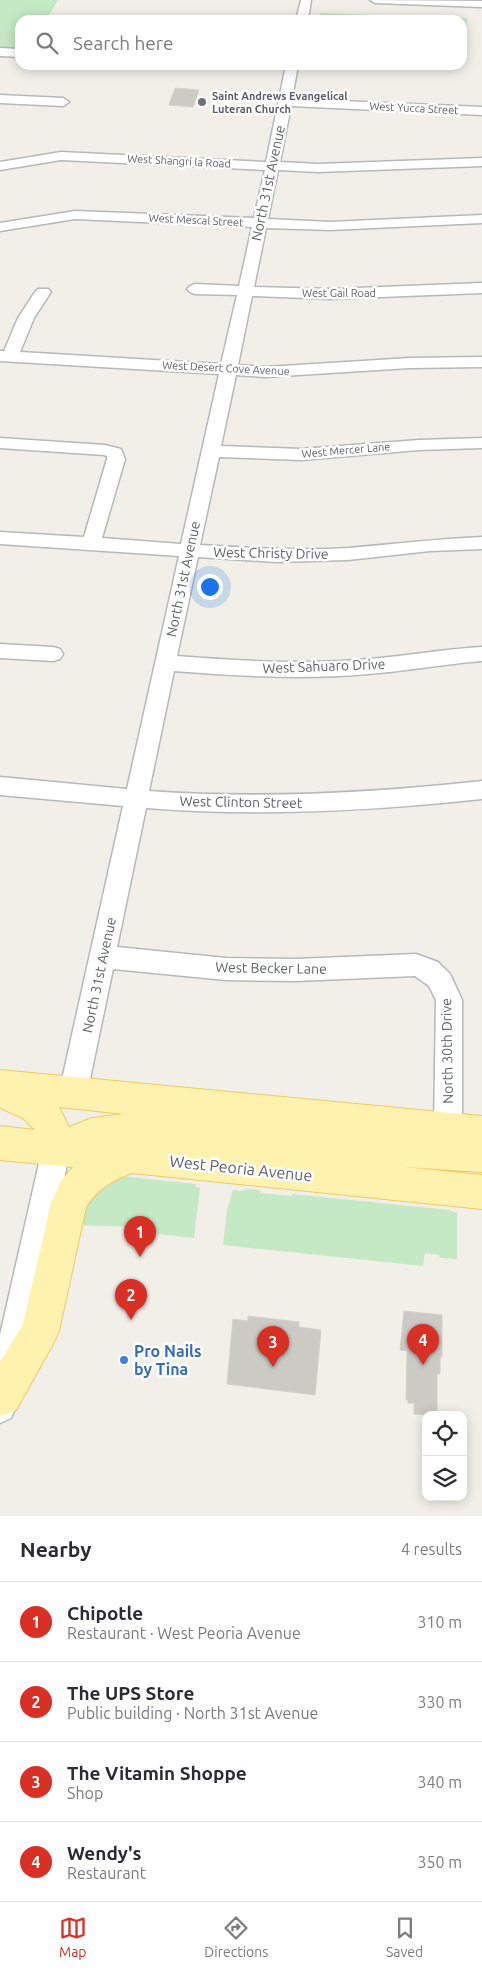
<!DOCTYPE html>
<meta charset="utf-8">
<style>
:root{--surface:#fff;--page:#f7f7f7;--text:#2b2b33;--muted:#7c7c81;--line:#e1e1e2;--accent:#d93025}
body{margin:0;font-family:Ubuntu,sans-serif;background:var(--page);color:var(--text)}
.controls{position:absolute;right:15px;bottom:15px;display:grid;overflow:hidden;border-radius:10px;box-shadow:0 2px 12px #0003}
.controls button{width:45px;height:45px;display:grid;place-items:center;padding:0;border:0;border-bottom:1px solid var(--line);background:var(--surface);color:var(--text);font:25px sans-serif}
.you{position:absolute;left:209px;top:586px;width:18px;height:18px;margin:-12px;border:4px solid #fff;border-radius:50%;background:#1a73e8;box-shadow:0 0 0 8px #1a73e833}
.badge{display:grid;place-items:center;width:32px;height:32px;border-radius:50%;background:var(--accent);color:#fff;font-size:16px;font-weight:700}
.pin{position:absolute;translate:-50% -41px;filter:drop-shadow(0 1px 2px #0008)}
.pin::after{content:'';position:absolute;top:26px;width:18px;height:15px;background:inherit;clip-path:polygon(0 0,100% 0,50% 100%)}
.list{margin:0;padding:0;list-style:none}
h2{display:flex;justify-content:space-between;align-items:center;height:65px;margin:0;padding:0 20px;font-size:21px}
h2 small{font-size:16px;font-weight:400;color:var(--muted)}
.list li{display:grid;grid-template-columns:32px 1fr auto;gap:15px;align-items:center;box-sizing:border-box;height:80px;padding:0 20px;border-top:1px solid var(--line)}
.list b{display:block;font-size:19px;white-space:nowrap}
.list p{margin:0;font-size:16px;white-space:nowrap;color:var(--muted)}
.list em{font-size:16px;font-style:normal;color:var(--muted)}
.icon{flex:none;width:28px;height:28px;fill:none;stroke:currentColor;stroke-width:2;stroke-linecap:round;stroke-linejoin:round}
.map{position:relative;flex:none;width:482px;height:1516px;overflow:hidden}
.search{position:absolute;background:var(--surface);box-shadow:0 2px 12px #0003;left:15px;right:15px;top:15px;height:55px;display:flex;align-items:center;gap:12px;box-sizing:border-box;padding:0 18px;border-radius:15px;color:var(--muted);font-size:19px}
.sheet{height:385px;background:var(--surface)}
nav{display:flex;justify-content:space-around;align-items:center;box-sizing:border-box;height:70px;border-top:1px solid var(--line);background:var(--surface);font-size:14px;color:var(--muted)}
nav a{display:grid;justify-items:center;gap:2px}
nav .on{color:var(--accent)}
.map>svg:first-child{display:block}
</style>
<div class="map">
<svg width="482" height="1516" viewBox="0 0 482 1516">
<rect width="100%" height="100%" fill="#f1efe8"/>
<path fill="#c5e8c5" d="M0,0H58L46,20H20V48H0Z
M319,13L467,18V43L462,42V20H326Z
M120,1176L195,1184L196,1187H200L194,1238L159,1234L133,1227L76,1225L90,1200Z
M246,1189L260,1190V1193L292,1196V1194L449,1210L457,1213V1259L440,1258L439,1255L425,1253L423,1266L223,1245L227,1210L233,1190L242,1191Z"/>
<path fill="#cccac5" stroke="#d6d1c6" d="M175,88L199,90L193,107L169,105Z
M404,1311L442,1315V1357H440V1374H437V1415L414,1414V1403H408V1400H406L407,1351L400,1350Z
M248,1316L299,1322V1327L321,1330L315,1395L227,1384L233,1319L248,1321Z"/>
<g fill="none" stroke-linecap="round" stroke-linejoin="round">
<defs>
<path id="minor" d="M301,0H311L308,20H296Z
M370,0L482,1V7L375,3Z
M0,48L20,49V57L0,56Z
M286,65H298L292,99L482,107V115L291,106L280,162L318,164L482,158V166L318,172L278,170L268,219L330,222L482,215V223L330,230L266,228L254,287L331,289L482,283V293L331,299L252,296L238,365L266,367L410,358L482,357V367L410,368L266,377L236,375L221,446L301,449L419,440L482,438V448L419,450L301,460L219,457L200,545C250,548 299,551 349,548C394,544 437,539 482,537V549L430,551L348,560L276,562L198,557L177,656C241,661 305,665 368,659C406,656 444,649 482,647V661C444,664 406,671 368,674C304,680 239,676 174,671L149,791C260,799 372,793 482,781V799C370,811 258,817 146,808L117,947L226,958L296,959L416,954L438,962L450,974L462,1000V1129L458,1138L448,1142L438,1138L434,1129L436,1000L429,986L415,976L296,981L226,980L113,969L87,1093L83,1102L73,1106L63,1102L59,1093L123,806L0,795V777L127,789L179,556L0,544V532L84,537L107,459V456L104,455L0,448V438L105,445L121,449L125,459L102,538L181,544L219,374L0,361V351H4L18,318L35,292L38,289H48L51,292L34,318L20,352L221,364L237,295L195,294L190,292L187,289L190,286L195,284L239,286L252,227L75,219L0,231V223L75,211L254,218L265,170L61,160L0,170V162L61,152L266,162Z
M0,95L63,98L69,102L63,106L0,103Z
M0,644L53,647L60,649L63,654L60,659L53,661L0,658Z
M56,1136L66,1140L70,1150L16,1407L11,1418L0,1423V1335L42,1150L46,1140Z"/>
<path id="major" d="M0,1070L482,1116V1172L404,1167L482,1175V1209L132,1173C112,1181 98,1188 86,1207L59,1331L53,1344L16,1410L2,1416L0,1415V1362L23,1324L51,1203L61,1181L73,1167L0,1160V1126L35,1130L23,1118L0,1108ZM59,1107L124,1114L92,1118L69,1127Z"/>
</defs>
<use href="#minor" stroke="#b5b8bc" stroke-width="3"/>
<use href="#major" stroke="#f2c960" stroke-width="2"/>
<use href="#minor" fill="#fff" fill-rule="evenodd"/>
<use href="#major" fill="#fff2af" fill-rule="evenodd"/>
</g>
<circle fill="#6b7280" stroke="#fff" stroke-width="2" cx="202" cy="102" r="5"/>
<circle fill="#3f7fe0" stroke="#fff" stroke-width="2" cx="124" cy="1360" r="5"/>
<g text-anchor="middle" stroke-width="5" stroke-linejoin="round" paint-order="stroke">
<g font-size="11" font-weight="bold" fill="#5b616d" stroke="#fff" text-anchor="start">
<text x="212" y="100">Saint Andrews Evangelical<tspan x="212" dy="13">Luteran Church</tspan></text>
</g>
<g font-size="11" fill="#5f6368" stroke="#fff">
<text transform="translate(414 108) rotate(3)" y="4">West Yucca Street</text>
<text transform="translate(179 161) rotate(3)" y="4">West Shangri la Road</text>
<text transform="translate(196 220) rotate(3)" y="4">West Mescal Street</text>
<text x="339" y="297">West Gail Road</text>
<text transform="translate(226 368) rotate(3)" y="4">West Desert Cove Avenue</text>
<text transform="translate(346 450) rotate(-5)" y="4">West Mercer Lane</text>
</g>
<g font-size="14" fill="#5f6368" stroke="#fff">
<text transform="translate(268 183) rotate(-78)" y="5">North 31st Avenue</text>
<text transform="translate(271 553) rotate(1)" y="5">West Christy Drive</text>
<text transform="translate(183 579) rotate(-78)" y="5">North 31st Avenue</text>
<text transform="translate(324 666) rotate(-2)" y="5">West Sahuaro Drive</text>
<text transform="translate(241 802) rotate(1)" y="5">West Clinton Street</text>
<text transform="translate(271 968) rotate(1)" y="5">West Becker Lane</text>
<text transform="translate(99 975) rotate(-78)" y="5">North 31st Avenue</text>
<text transform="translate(447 1051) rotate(-91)" y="5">North 30th Drive</text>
</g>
<g font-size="16" fill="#5f6368" stroke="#fff">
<text transform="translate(241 1168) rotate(6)" y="6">West Peoria Avenue</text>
</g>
<g font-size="16" font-weight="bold" fill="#366cbe" stroke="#fff" text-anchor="start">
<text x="134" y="1357">Pro Nails<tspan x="134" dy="18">by Tina</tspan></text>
</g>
</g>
</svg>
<div class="controls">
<button><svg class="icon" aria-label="locate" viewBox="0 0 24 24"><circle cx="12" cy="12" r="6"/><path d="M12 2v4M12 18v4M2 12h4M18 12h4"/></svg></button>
<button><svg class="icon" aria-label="layers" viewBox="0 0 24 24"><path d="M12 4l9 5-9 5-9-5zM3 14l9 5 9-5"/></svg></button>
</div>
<div class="you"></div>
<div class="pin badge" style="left:140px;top:1257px">1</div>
<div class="pin badge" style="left:131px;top:1320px">2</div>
<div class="pin badge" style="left:273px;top:1367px">3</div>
<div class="pin badge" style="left:423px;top:1365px">4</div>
<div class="search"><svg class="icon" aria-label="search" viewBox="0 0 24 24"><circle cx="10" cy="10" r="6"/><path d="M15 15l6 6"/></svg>Search here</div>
</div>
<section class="sheet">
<h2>Nearby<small>4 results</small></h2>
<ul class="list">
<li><span class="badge">1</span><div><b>Chipotle</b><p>Restaurant · West Peoria Avenue</p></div><em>310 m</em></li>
<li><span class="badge">2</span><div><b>The UPS Store</b><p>Public building · North 31st Avenue</p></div><em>330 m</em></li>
<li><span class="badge">3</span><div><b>The Vitamin Shoppe</b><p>Shop</p></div><em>340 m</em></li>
<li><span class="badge">4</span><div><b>Wendy's</b><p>Restaurant</p></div><em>350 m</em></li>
</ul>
</section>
<nav>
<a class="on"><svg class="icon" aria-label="map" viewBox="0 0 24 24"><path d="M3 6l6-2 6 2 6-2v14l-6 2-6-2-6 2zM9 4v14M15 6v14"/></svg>Map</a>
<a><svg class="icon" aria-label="directions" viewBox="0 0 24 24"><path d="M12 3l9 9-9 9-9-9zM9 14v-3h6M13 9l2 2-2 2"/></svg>Directions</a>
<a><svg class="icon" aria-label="saved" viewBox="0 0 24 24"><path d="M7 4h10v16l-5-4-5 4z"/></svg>Saved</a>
</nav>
